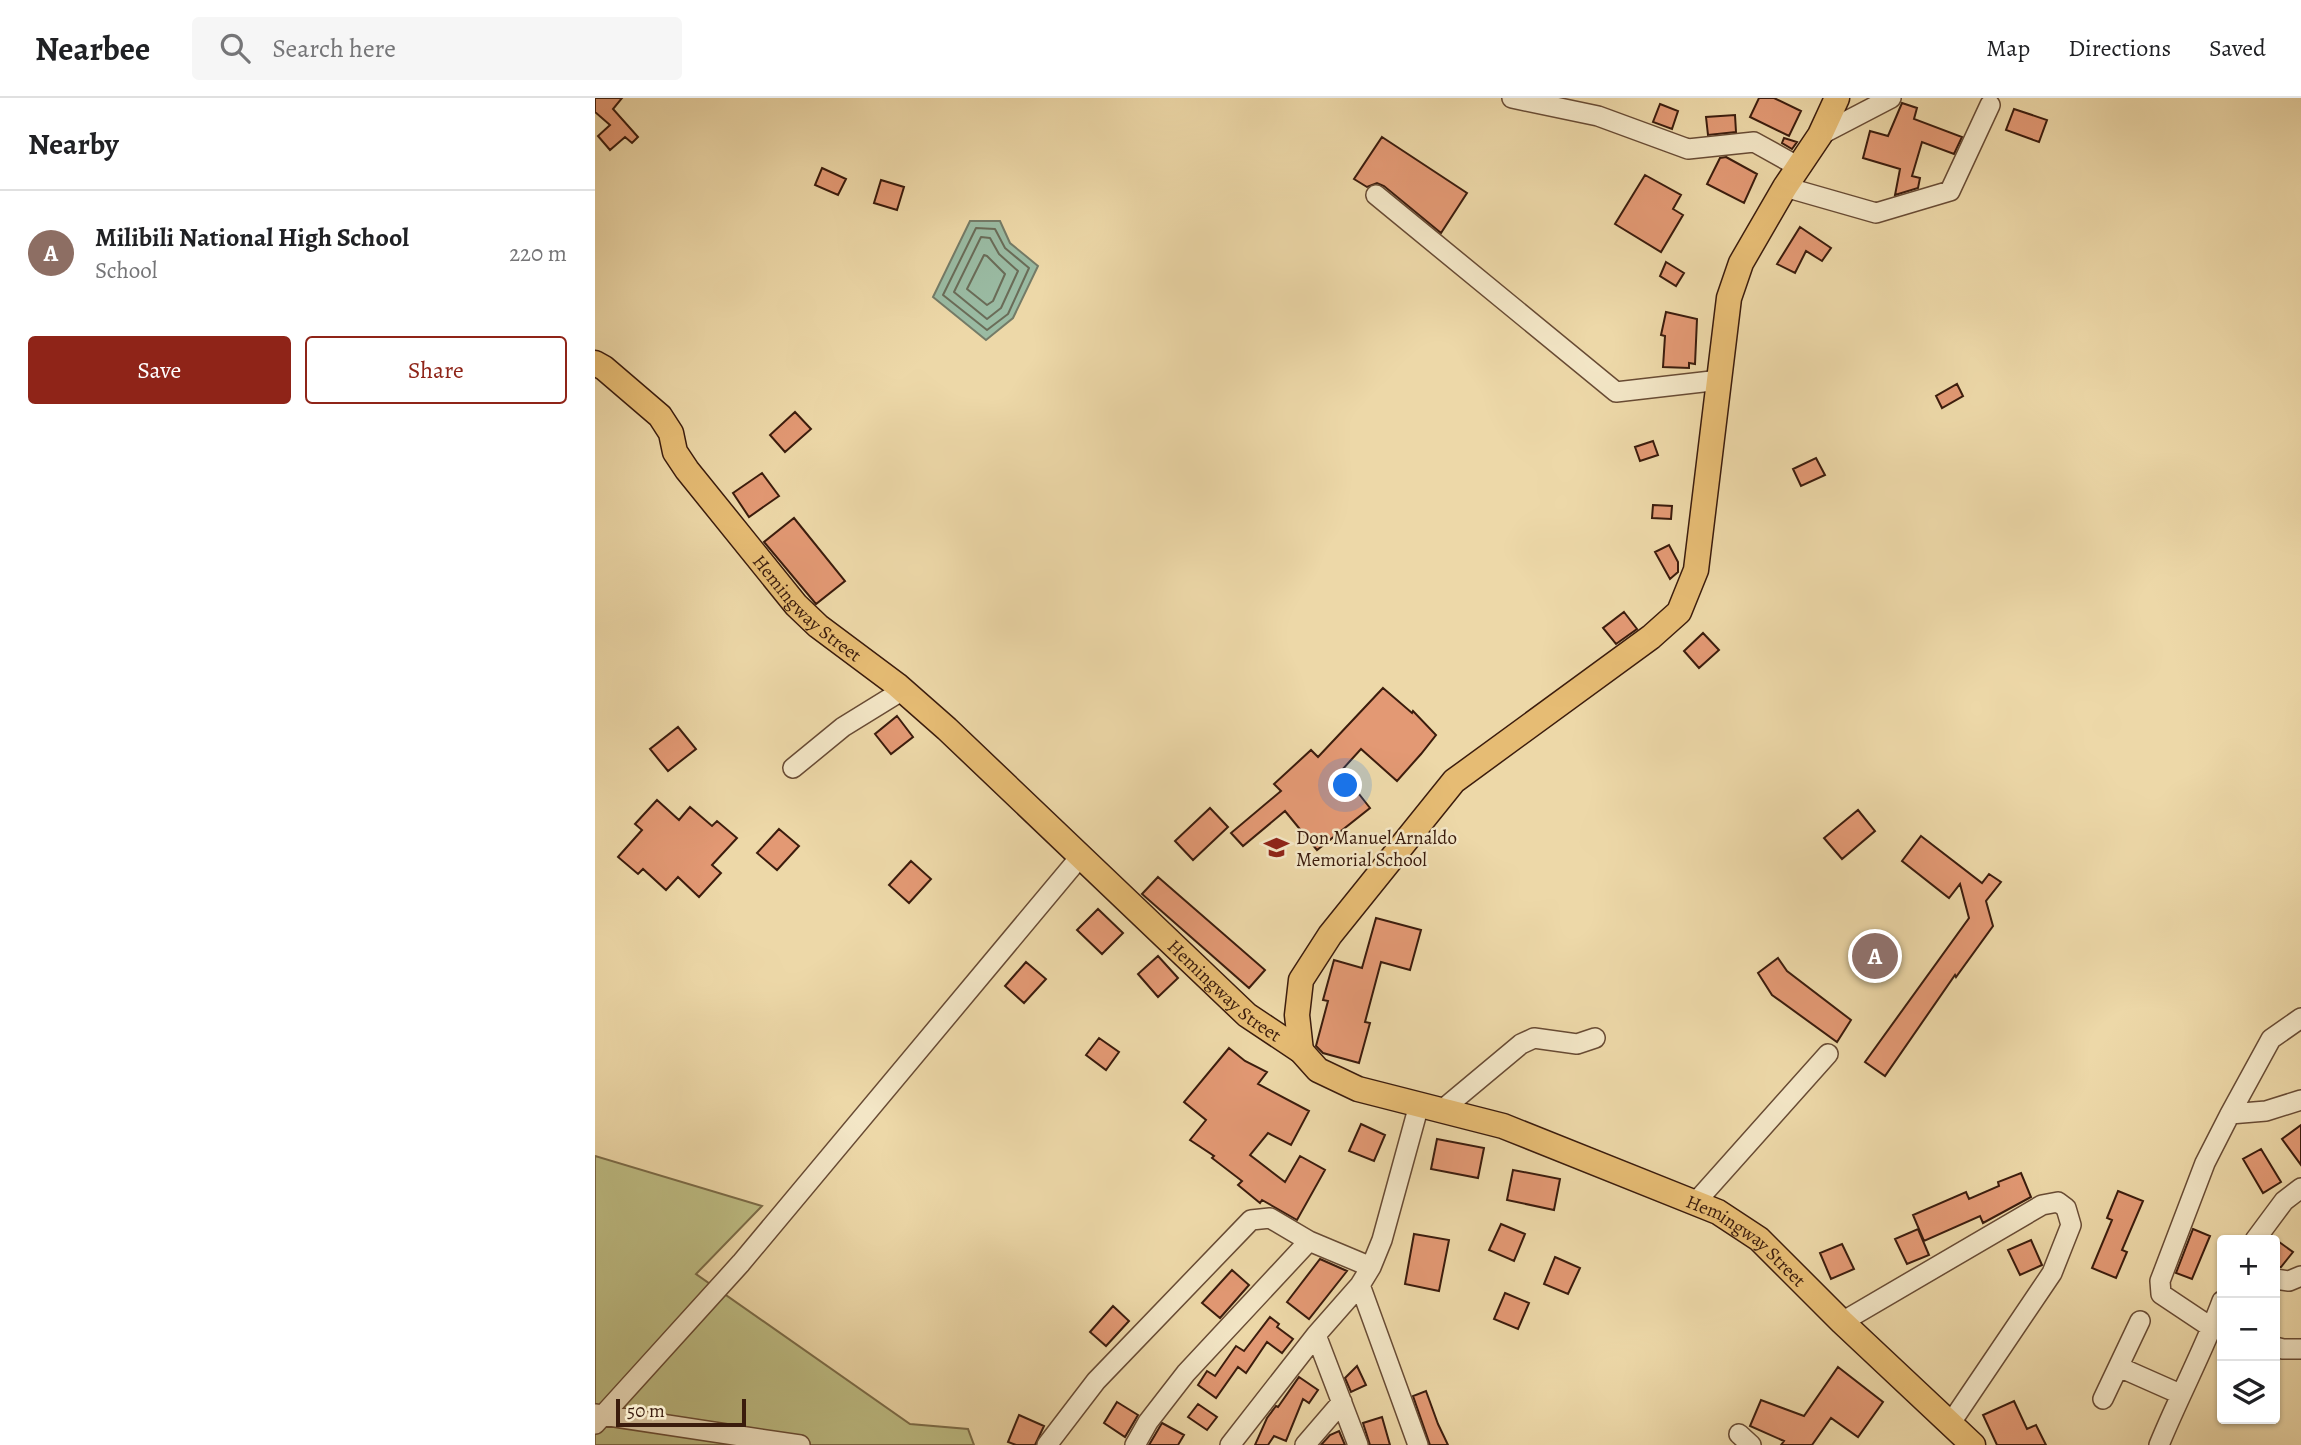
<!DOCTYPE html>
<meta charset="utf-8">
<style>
:root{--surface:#fff;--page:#f6f6f6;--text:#202124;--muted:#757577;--line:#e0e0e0;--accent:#8f2418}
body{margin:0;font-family:Alegreya,serif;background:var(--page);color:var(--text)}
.controls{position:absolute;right:21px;bottom:21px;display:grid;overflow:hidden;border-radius:7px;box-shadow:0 2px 5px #0004}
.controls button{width:63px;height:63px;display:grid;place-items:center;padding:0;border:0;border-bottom:2px solid var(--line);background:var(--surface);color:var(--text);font:35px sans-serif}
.scale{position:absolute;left:21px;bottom:18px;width:130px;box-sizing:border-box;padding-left:7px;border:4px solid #3b1c0d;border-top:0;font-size:19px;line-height:24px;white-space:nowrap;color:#3b1c0d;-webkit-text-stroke:5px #f3e6c6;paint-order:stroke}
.you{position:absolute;left:751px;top:688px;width:24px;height:24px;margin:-18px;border:5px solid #fff;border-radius:50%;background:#1a73e8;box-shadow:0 0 0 10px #1a73e833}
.badge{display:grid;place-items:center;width:46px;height:46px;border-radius:50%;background:var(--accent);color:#fff;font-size:23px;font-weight:700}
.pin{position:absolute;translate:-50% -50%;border:4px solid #fff;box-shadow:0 2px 7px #0006}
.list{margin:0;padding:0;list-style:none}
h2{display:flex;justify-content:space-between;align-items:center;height:91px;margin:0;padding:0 28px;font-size:30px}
h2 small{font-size:23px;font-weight:400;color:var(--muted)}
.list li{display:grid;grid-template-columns:46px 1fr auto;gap:21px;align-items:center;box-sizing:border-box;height:126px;padding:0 28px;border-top:2px solid var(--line)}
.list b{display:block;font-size:26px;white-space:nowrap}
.list p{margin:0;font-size:23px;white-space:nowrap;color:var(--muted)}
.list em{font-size:23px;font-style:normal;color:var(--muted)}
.actions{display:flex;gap:14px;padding:21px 28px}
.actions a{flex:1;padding:16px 0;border:2px solid var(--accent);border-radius:7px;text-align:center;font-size:24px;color:var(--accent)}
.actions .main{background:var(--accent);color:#fff}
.icon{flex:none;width:38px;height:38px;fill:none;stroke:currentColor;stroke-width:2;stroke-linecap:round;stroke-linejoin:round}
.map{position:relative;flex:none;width:1706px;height:1347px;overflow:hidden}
header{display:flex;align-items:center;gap:42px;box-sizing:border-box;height:98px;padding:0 35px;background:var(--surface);border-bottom:2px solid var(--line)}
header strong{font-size:33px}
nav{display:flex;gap:38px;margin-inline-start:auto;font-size:24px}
.search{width:490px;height:63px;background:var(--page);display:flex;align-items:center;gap:18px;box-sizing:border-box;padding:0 24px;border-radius:7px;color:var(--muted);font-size:26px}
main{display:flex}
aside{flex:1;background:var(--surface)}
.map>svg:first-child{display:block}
</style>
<header>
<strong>Nearbee</strong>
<div class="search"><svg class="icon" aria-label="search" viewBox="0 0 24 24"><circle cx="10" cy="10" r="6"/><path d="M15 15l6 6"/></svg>Search here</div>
<nav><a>Map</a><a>Directions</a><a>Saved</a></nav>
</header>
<main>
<aside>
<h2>Nearby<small></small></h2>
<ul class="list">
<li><span class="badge" style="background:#8d6e63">A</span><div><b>Milibili National High School</b><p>School</p></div><em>220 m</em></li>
</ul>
<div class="actions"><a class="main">Save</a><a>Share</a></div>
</aside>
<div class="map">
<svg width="1706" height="1347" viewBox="0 0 1706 1347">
<rect width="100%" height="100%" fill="#edd8a8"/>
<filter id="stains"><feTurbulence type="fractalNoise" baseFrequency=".00286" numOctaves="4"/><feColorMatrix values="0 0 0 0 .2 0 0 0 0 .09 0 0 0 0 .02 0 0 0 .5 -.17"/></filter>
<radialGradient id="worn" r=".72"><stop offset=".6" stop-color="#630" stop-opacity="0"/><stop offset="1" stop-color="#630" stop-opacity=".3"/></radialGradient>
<path fill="#bebd84" stroke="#7c6c48" stroke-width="2" d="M0,1058L167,1108L101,1176L315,1326L373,1331L379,1347H0Z"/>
<path fill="#9abba3" stroke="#747b67" stroke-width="2" d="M375,123H405L415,145L443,168L418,220L391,242L338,199Z"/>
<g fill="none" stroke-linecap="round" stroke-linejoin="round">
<path stroke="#6a6c58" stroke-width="2" d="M381,130L400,131L410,150L434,170L413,216L392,232L348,197Z
M386,139L395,140L404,156L423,173L406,210L392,221L359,194Z
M389,157L392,158L410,176L398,203L392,207L372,191Z"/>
</g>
<path fill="#e39974" stroke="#3b1c0d" stroke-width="2" d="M0,0H27L18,11L43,39L37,45L30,39L15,52L3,38L15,27L0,14Z
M1164,0H1179L1206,13L1194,38L1155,19Z
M1307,5L1322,10L1319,21L1367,39L1359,56L1327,44L1317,78L1325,80L1323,90L1300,97L1305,71L1268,60L1275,33L1293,38Z
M1065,6L1083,13L1077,31L1058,24Z
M1419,11L1452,22L1444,44L1411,32Z
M1140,17L1141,34L1113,37L1111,19Z
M787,39L872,95L846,135L789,88L782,85L772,89L759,81Z
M1189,40L1202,44L1197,51L1187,45Z
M1131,59L1162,76L1149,105L1112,86L1125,60Z
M227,70L251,81L243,97L220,87Z
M1050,77L1086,97L1078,111L1088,117L1066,154L1020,126Z
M286,82L309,89L302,112L279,105Z
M1205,129L1236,150L1227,163L1211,153L1200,175L1182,166Z
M1071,164L1089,175L1081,188L1065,178Z
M1071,214L1102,221L1100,266L1094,265V270L1068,269L1070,238L1066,237Z
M1362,286L1368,298L1347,310L1341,298Z
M200,314L216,331L190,354L175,337Z
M1058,343L1063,357L1045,363L1040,349Z
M1221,360L1230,377L1206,388L1198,371Z
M167,375L184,398L154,419L138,395Z
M1058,407L1077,408L1076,421L1057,420Z
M199,420L250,483L221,506L169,444Z
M1074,447L1083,464V474L1075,481L1060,454Z
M1029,514L1042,531L1021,546L1008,530Z
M1108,535L1124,552L1104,570L1089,553Z
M788,590L817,615L818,613L841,637L826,656L802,683L766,651L746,673L775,710L722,752L690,713L648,748L636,735L686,693L679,686L716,652L723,659Z
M302,618L318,639L296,656L280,636Z
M83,629L101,651L73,673L55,651Z
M62,702L84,722L95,709L117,728L122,723L142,740L117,767L126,775L104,799L83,779L71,792L48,771L43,776L23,759L47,732L40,726Z
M615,710L633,729L598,762L580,743Z
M1263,712L1280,733L1247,761L1229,740Z
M184,731L204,748L182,772L162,755Z
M1326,738L1387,785L1394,776L1406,784L1391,803L1398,828L1361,879L1360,877L1290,978L1270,964L1374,820L1365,786L1354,800L1307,763Z
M316,763L336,781L314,805L294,787Z
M563,779L670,872L654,890L547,796Z
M503,811L528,835L507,856L482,832Z
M781,820L826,832L815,872L786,864L770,924L775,925L764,965L728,955L721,948L733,903L728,902L739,862L767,870Z
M563,858L583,880L563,899L543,876Z
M1183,860L1192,873L1256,922L1242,944L1177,897L1163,875Z
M431,864L451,881L429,905L410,888Z
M504,940L524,954L511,972L491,957Z
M634,950L650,963L672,974L663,986L714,1013L696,1047L673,1035L655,1057L690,1084L705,1058L730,1072L702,1122L667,1102L665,1105L643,1087L647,1083L617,1060L619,1058L595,1042L611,1022L589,1004Z
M766,1026L790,1037L779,1063L754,1053Z
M1706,1027V1067L1687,1041Z
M842,1041L889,1050L883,1080L836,1071Z
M1666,1051L1686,1084L1668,1095L1648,1061Z
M918,1072L965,1081L959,1112L912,1102Z
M1426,1075L1436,1099L1388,1125L1385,1118L1329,1143L1318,1117L1371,1094L1374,1101L1404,1088L1403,1084Z
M1523,1093L1548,1103L1527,1152L1532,1154L1521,1180L1497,1170L1517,1122L1512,1120Z
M906,1126L930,1136L919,1163L894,1152Z
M1323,1131L1334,1157L1312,1166L1300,1141Z
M1598,1131L1615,1138L1597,1181L1581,1175Z
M819,1136L854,1142L844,1193L810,1186Z
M1680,1141L1698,1154L1686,1169H1680Z
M1436,1142L1447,1167L1425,1177L1413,1152Z
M1247,1146L1259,1171L1236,1181L1225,1155Z
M960,1159L985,1170L973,1196L949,1186Z
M725,1161L752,1173L714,1221L692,1204Z
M637,1172L654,1187L625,1220L607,1205Z
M910,1195L934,1205L923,1231L899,1221Z
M518,1208L534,1223L511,1248L495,1234Z
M675,1219L684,1226L682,1229L698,1241L687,1255L672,1244L651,1275L643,1269L621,1300L603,1287L612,1273L620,1278L641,1248L649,1253Z
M762,1268L771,1287L756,1294L750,1280Z
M1243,1269L1288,1304L1263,1339L1236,1320L1217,1347H1186L1189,1343L1155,1328L1166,1302L1209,1318Z
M704,1279L723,1292L714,1305L708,1301L691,1343L679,1338L673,1347H660L672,1320L681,1308L683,1309Z
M831,1293L843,1326L853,1347H835L818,1298Z
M1419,1303L1432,1331L1441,1327L1451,1347H1402L1388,1317Z
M522,1304L543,1317L530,1339L509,1325Z
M603,1306L622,1319L612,1332L593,1319Z
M424,1317L449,1328L440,1347H421L413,1344Z
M787,1319L795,1347H775L768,1325Z
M567,1325L589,1337L583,1347H554Z
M744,1333L750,1347H726L735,1337Z"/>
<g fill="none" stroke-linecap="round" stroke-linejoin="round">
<defs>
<path id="minor" d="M917,0L1003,18L1093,51L1159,44L1204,69
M1225,37L1296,0
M1190,89L1281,115L1355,93L1395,7
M781,97L1021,294L1125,282
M198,670L248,629L308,592
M847,1012L926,946L939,940L982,946L1000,940
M1635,1016L1671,1013L1706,1002
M1100,1105L1233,956
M1660,1142L1689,1103L1706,1090
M1680,1181L1694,1183L1706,1178
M765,1187L823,1347
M1247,1224L1447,1107L1463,1104L1471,1110L1476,1127L1457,1175L1355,1326
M1627,1233L1617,1230L1566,1196L1565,1183L1610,1065L1635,1016L1676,941L1706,920
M721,1237L763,1347
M1680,1249L1688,1251H1706
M1524,1269L1585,1296
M1508,1301L1545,1223
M0,1316L205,1347
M0,1326L146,1165L485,759
M1144,1336L1156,1347
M452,1347L501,1283L656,1122L675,1120L714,1143L776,1169
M540,1347L553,1324L591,1275L714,1143
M635,1347L721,1237L765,1187L776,1169L787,1142L824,1007
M710,1347L747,1304
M1564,1347C1584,1298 1609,1252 1627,1203"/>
<g id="major">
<path id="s1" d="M0,265L9,270L65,318L76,335L80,354L92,372L201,507L223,528L302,587L352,631L652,917L706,953L723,972L763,991L908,1028L1123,1114L1164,1141L1247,1224L1378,1347"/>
<path d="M706,953L702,917L706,882L735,837L859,683L1056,539L1084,514L1101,472L1134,200L1146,165L1190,89L1225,37L1242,0"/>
</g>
</defs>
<use href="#minor" stroke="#684b34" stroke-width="22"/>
<use href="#major" stroke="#3b1c0d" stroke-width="27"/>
<use href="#minor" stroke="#f3e6c6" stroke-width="19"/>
<use href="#major" stroke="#e6bc74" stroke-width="24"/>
</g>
<defs>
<symbol id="school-bare" viewBox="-9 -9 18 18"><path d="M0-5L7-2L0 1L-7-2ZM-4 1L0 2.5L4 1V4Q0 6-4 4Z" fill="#8f2418" stroke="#f3e6c6" stroke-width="2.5" paint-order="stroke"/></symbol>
</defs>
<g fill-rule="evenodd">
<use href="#school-bare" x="664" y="732" width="35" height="35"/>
</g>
<g text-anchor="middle" stroke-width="5" stroke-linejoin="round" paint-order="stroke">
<g font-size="19" fill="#3b1c0d" stroke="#f3e6c6">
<text dy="7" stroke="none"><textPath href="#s1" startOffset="329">Hemingway Street</textPath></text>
<text dy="7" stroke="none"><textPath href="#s1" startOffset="896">Hemingway Street</textPath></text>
<text dy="7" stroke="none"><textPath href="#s1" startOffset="1484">Hemingway Street</textPath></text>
</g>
<g font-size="19" fill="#3b1c0d" stroke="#f3e6c6" text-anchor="start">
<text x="701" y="746">Don Manuel Arnaldo<tspan x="701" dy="22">Memorial School</tspan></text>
</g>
</g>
<rect width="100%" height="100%" filter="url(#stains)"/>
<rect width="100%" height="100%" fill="url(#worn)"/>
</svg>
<div class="controls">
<button>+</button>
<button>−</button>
<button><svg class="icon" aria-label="layers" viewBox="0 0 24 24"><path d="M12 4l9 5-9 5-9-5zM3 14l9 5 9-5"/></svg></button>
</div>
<div class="scale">50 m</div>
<div class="you"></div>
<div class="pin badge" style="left:1280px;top:858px;background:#8d6e63">A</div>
</div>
</main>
